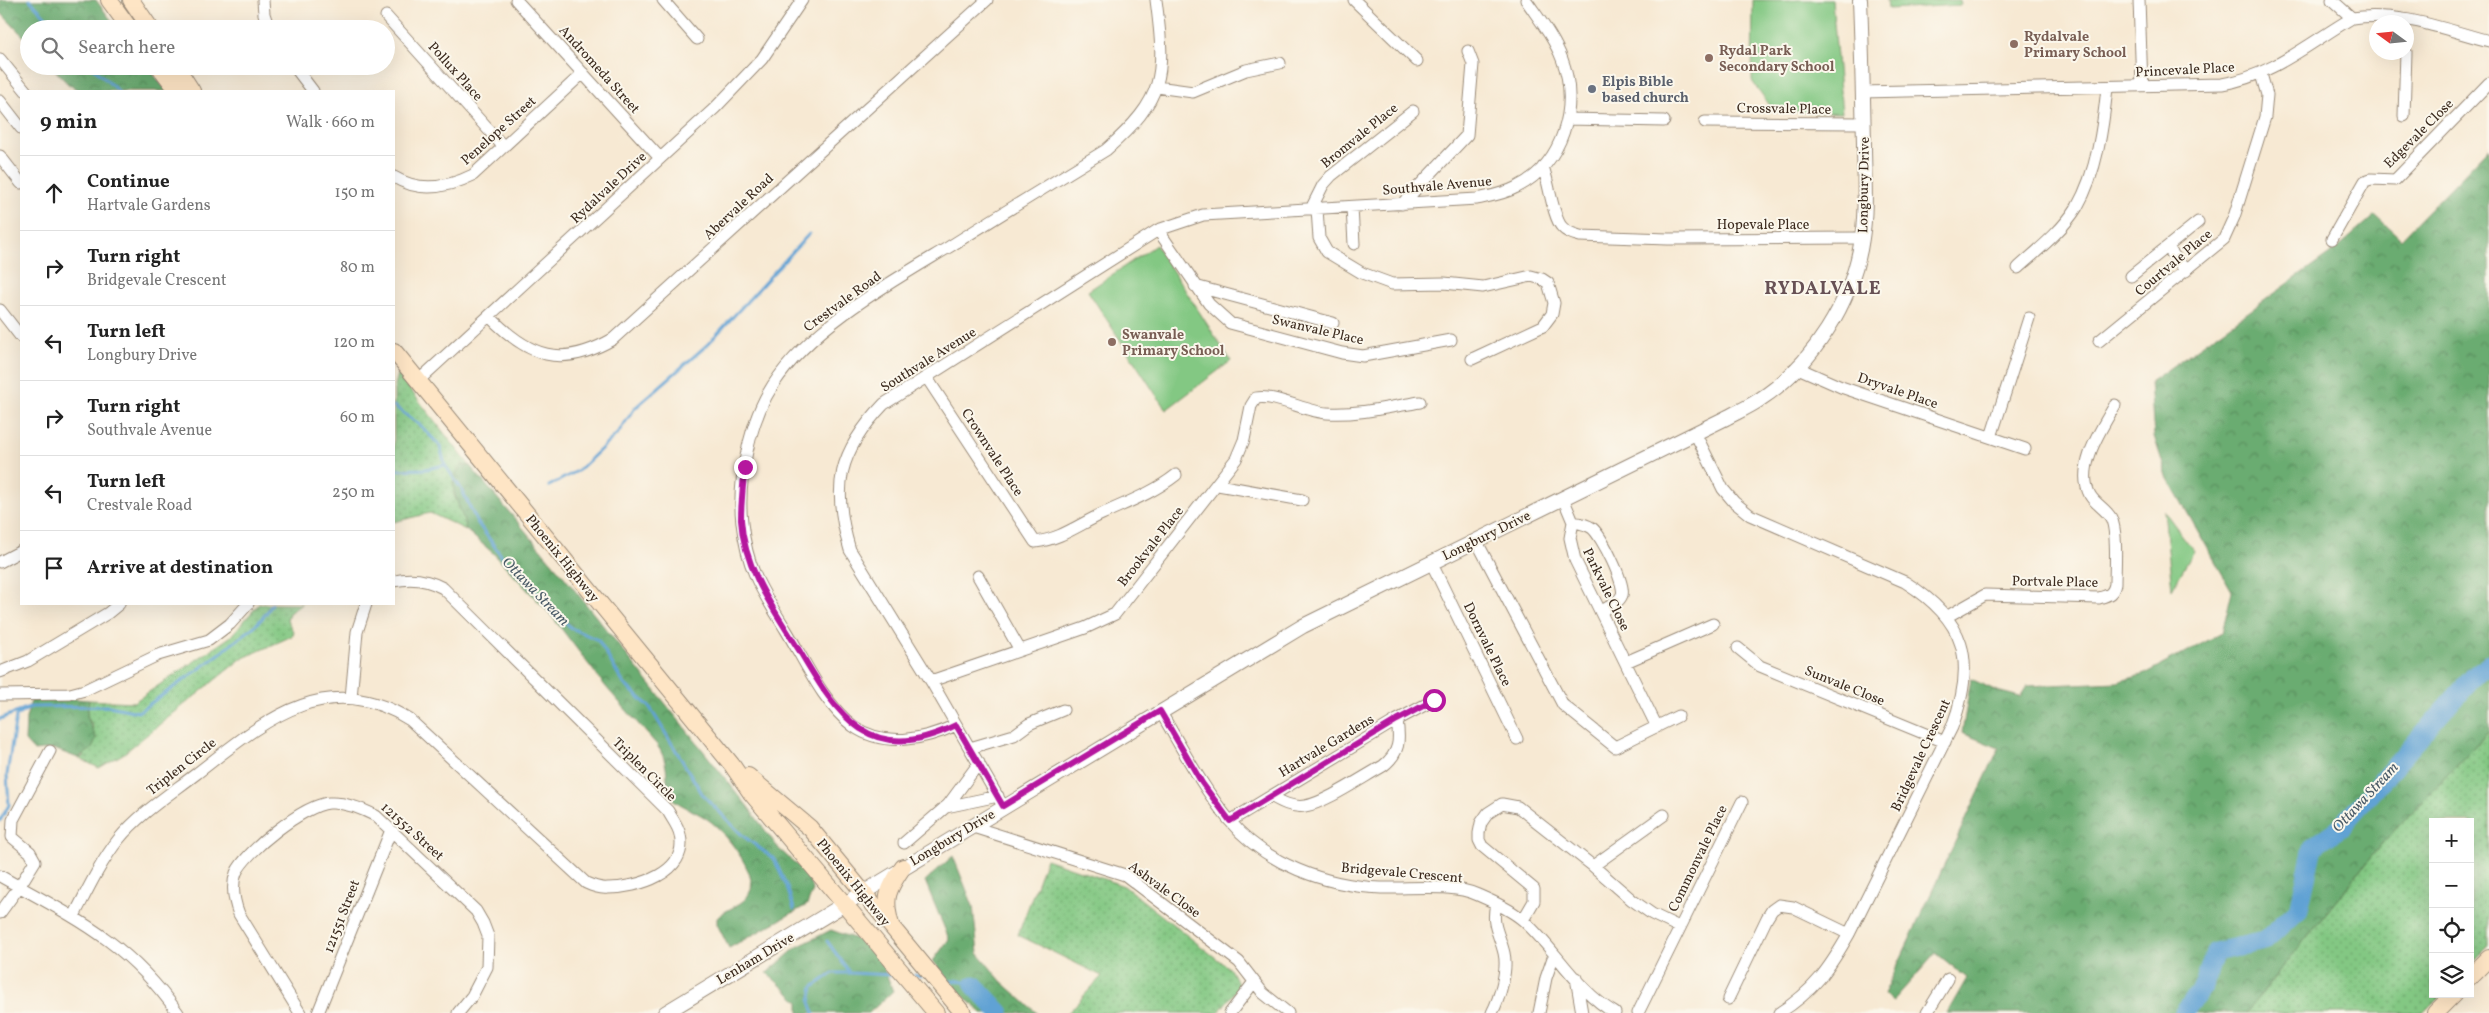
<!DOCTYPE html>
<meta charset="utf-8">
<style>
:root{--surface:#fff;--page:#f6f6f6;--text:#222;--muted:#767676;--line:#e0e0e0}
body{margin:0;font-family:Vollkorn,serif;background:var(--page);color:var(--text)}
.controls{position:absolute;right:15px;bottom:15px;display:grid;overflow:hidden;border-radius:0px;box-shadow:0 5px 20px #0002}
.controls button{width:45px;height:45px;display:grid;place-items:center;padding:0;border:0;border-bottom:1px solid var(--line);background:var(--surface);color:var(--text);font:25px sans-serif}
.compass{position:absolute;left:2369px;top:15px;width:45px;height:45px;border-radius:50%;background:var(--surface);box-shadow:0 5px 20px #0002;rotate:285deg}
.stop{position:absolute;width:15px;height:15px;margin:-11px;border:4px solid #b5179e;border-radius:50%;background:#fff}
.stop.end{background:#b5179e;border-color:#fff;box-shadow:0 1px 5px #0008}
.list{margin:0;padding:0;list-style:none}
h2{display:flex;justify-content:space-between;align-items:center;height:65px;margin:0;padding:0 20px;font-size:21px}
h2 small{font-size:16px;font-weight:400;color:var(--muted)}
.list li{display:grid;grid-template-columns:32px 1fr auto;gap:15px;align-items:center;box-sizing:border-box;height:75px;padding:0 20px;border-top:1px solid var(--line)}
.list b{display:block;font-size:19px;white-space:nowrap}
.list p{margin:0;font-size:16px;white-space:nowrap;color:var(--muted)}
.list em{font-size:16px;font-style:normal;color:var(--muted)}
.icon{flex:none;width:28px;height:28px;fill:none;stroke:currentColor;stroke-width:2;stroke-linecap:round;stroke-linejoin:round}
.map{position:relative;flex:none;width:2489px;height:1013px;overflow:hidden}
.search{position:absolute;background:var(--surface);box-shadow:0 5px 20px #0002;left:20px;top:20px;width:375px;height:55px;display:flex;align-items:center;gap:12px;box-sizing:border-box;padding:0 18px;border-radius:28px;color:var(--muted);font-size:19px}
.panel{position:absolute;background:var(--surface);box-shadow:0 5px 20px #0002;left:20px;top:90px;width:375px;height:515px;border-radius:0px}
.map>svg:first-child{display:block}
</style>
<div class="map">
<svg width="2489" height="1013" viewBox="0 0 2489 1013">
<defs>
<pattern id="grass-dots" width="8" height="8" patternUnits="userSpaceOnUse" patternTransform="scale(1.25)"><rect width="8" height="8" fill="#83c883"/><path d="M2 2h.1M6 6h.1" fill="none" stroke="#6ca36b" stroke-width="1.8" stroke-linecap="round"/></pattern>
<pattern id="forest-crowns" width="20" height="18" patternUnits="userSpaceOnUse" patternTransform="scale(1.25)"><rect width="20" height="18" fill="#6aac71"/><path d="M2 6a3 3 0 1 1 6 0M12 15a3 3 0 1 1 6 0" fill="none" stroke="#588c5c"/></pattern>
</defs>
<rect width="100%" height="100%" fill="#fbf7ec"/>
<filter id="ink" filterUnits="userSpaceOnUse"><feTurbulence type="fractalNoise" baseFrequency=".02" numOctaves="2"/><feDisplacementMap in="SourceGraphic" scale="10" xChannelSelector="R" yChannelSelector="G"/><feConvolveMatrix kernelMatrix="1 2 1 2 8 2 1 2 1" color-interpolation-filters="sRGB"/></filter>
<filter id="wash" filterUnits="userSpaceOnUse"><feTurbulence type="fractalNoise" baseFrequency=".0096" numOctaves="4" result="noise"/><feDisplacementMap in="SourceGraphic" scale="20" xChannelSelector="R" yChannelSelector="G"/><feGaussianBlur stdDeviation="1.12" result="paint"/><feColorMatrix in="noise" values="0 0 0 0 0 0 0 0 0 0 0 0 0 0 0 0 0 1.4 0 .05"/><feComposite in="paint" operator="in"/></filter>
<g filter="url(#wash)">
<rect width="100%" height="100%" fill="#f7e9d3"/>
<path fill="url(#grass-dots)" stroke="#5f7950" d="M398,374L470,466L462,465L454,495L464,516L466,530L430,513L394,522V389Z
M259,604H302L289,613L287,620L294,633L292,636L241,659L123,754L99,768L78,758L83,757L93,727L87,716L89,700L134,702L230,637Z
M2489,731V946L2470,965V822H2433V994H2442L2423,1013H2246L2383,842Z
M1046,859L1124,886L1230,969L1239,986L1218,1013H1068L1102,976L1018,935Z"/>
<path fill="url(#forest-crowns)" stroke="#526b48" d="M0,0H96L118,29H29V42L0,12Z
M51,66H147L167,91H80L68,84Z
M2489,148V731L2383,842L2246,1013H1947L1967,978L1936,953L1893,1001L1884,994L1999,748L1962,733L1971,679L1997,691L2020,697L2027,686L2117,682L2145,674L2222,633L2232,591L2167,477L2154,436L2150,382L2334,251L2375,215L2401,239Z
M462,465L470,466L561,573L749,808L779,849L807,874L813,890L807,905L729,948L717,924V918C726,908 744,906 750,892C759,874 724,831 710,821C697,811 678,806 667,794C667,776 668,760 657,745L606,687L550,614L493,553L466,530C463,507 442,486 462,465Z
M76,699L89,700L87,716L96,738L92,749L78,758L54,749L34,751L25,741L26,718L31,701Z
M953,856L973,906L978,953L1001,981L1037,1013H982L962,995L933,961L949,939L925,881Z
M831,930L856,939L881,961L893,991L869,1013H799V1002L767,973L797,947Z"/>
<path fill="#83c883" stroke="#5f7950" d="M1753,0H1832L1842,113L1774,111L1752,81Z
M1887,0H1960L1961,5L1888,9Z
M1156,245L1231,361L1166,410L1088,291Z
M2164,511L2194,551L2172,589Z"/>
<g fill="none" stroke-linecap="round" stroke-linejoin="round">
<path stroke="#60a2d4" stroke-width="3" d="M30,0L57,29
M91,66L118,91
M394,406L421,426L440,446L445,465L462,490L477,522L503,558L571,628L598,640L624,684L649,706L703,795L742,835L774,859L787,887L794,909
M394,470L426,469L445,465
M549,486L579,470L618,433L635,408L707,345L809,234
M0,719L29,707
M0,821L9,805L7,775L16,716L31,707L109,706L138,712C167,692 195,673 223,651C241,636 261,625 272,604
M827,941L850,973L894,975
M915,975L921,976
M947,982L957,980L974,985
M814,1013L810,1002L813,987L833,973H850"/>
<path stroke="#60a2d4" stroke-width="19" d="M974,985L1000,1013
M2183,1013L2203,987L2215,952L2264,941L2299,909L2313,847L2340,828L2474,676L2489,664"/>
</g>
</g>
<g filter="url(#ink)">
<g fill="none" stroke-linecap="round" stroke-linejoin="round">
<defs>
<path id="minor" d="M263,0L264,14L269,29
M516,0L660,158
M663,0L697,39
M1354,0L1417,61
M2139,0L2142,86
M2332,0L2352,18
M386,16L503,146
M0,59L26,91
M294,66L313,91
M1157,87L1193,92L1246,70L1280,63
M1862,92L2222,84C2270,77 2311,42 2352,18C2398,11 2444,29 2489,41
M0,101L21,128
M2404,116L2406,52
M1568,119L1664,121
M1705,122L1863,123
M0,156L21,183
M1543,167C1549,182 1553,218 1562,227C1566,232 1573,234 1580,236L1668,239L1862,238
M394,177C420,193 447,188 473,175L583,73
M1402,204L1467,135L1473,64L1468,51
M1352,207L1354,244
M1311,209L1323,185L1331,176L1413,111
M1317,209L1319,238L1327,252L1362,273L1392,284L1444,283L1483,287L1531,276L1542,279L1548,283L1554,303L1552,314L1543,326L1472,359
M1158,230L1209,304L1230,323L1342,353L1363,356L1451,340
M2332,239L2365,181L2371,179L2395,180L2489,83
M2167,247L2186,271
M2018,268C2038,250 2063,230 2077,207C2097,172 2103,127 2107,88
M2131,276L2198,222
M1195,286L1333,323
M0,310L21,337
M489,316C529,357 561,369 613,339L987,0
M2099,341L2224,239L2234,217L2265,117L2267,95L2261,74
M1798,368L1841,387L2025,449
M927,378L1035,542C1061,539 1078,525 1102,514C1128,502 1153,493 1176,475
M418,381L715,108L762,59L802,0
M1695,433L1723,489L1734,502L1750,515L1905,582C1966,620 1977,661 1952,727L1849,934C1829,969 1814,991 1779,1013
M1991,437L2029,318
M1218,485L1302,500
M1563,498L1573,522L1570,538L1575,560L1657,727
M1573,522C1579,523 1586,524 1592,528C1601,535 1626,584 1622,595C1619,603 1608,607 1601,611
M1476,540L1563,705L1615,747L1678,716
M0,562L21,551
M1431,562L1517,739
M978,576L1020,650
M1948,616L1985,595L2099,598C2109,595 2113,594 2115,584C2115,567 2118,532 2111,518C2106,509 2095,504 2090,495C2075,467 2102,428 2115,405
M1738,648L1760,666L1945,742
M1626,662L1713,624
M0,672L28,661L108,613L119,604
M931,681L1085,628L1115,614L1236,459L1244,440L1251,406L1256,398C1275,394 1306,412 1327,413C1358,415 1390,407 1420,402
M0,695L70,694L85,690L158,655L209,640L230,624L248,604
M351,698L357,632L366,604
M1160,711C1182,748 1202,787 1229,820C1265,864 1326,886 1381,888C1410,889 1452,883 1478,895C1494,902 1512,910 1524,921C1556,950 1577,991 1615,1013
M956,725C924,740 884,748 853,726C823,703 805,661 786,630C776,613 763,594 755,575C748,559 744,541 742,523C737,481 750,420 773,385C810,327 891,282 949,247C1001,214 1054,182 1106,150C1165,98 1166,76 1156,0
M970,748L1014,735L1029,724L1063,710
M1271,796C1281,802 1292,808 1305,806C1325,803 1363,777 1383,766C1400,753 1400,740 1397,720
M1003,806L931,681L850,550C831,487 838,452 884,404L1158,230L1203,215L1477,199C1490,196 1504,194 1517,187C1563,164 1580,106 1562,59C1554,38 1539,19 1526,0
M946,807L998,796
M1230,821L1397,720L1434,700
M970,826L1125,875L1239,962L1263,993L1288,1013
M904,843L948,805L979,763
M1593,866L1664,815
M0,876C75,918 126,940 178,1013
M0,913L19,887L35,861L30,852L12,837L13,820L50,751
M74,916C87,891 100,863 118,840C139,814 170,794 196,774C262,723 325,666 410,720L586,883C593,886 600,889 608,888C637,888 689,873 680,835C679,827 672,819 668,811L443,588C427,579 412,577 394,581
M1523,920L1534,901V889L1482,846L1479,840V833L1481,823L1488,813L1502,804L1518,807L1593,866L1632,900L1652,914L1679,927
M1576,978L1582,1013
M1728,999L1767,918L1772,910L1779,905L1793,907L1849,934
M300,1013L239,914C234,901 231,887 236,873C246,851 304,805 329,803C346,802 361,808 376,816L476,911L483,923L488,936L487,967L472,996L458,1013
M318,1013L391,830
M1230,1013L1254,982
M1492,1013C1500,997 1508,970 1504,953C1499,932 1491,926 1496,904
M1539,1013L1546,978L1554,955
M1638,1013L1742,802
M1927,1013L1948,979"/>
<path id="tertiary" d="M665,1013L1303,626L1726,418C1737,412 1749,407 1759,400C1813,365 1853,301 1862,238C1867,207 1864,175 1864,144C1863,96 1862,48 1860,0"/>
<path id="secondary" d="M109,0L130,29
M131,0L151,29
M159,66L178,91
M176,66L192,91
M394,351L732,765L751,793L936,1013
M748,776L810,828L963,1013
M891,925C883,898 888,889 903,867
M2470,977L2489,958
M2435,1013L2454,994"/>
</defs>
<use href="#minor" stroke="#998a78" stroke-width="13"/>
<use href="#tertiary" stroke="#998a78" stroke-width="16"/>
<use href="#secondary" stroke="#998a78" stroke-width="18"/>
<use href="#minor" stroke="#fff" stroke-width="11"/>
<use href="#tertiary" stroke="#fff" stroke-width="14"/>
<use href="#secondary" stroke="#fee5c5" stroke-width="16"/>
</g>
</g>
<g fill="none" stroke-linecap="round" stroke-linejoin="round" filter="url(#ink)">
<path stroke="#b5179e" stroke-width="6" d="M745,467C743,484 741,502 741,520C744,569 774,610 799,650C839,718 870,767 956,725L1003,806L1160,711L1202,783L1230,821L1397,720L1434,700"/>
</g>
<g fill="#8d6e63" stroke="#fbf7ec" stroke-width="2">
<circle cx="2014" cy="44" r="5"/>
<circle cx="1709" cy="58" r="5"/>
<circle cx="1112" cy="342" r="5"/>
</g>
<circle fill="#6b7280" stroke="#fbf7ec" stroke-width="2" cx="1592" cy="89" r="5"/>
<g text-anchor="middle" stroke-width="4" stroke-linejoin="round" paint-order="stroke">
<g font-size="14" font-weight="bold" fill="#785e54" stroke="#fbf7ec" text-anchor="start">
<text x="2024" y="41">Rydalvale<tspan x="2024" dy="16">Primary School</tspan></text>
<text x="1719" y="55">Rydal Park<tspan x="1719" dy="16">Secondary School</tspan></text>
<text x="1122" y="339">Swanvale<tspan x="1122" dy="16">Primary School</tspan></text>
</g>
<g font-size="14" fill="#3b2a1e" stroke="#fbf7ec">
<text transform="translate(600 69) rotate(48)" y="5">Andromeda Street</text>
<text transform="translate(2185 69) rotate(-3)" y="5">Princevale Place</text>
<text transform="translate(456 71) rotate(48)" y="5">Pollux Place</text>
<text transform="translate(1784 108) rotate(1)" y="5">Crossvale Place</text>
<text transform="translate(498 130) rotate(-42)" y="5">Penelope Street</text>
<text transform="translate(2418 133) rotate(-45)" y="5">Edgevale Close</text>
<text transform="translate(1359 135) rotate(-39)" y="5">Bromvale Place</text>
<text transform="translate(1437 185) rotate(-5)" y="5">Southvale Avenue</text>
<text transform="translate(1863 185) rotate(-89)" y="5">Longbury Drive</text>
<text transform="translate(608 187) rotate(-43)" y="5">Rydalvale Drive</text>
<text transform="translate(738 206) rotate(-43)" y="5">Abervale Road</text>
<text x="1763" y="229">Hopevale Place</text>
<text transform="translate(2173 262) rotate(-40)" y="5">Courtvale Place</text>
<text transform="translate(842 301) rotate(-36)" y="5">Crestvale Road</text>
<text transform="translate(1318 329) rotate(13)" y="5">Swanvale Place</text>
<text transform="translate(928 359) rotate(-32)" y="5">Southvale Avenue</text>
<text transform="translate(1898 390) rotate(19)" y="5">Dryvale Place</text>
<text transform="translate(993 452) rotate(57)" y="5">Crownvale Place</text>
<text transform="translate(1486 535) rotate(-26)" y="5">Longbury Drive</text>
<text transform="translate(1150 546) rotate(-52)" y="5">Brookvale Place</text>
<text transform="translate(563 558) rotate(51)" y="5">Phoenix Highway</text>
<text transform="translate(2055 581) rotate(1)" y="5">Portvale Place</text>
<text transform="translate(1607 589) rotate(64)" y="5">Parkvale Close</text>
<text transform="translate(1488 644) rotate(64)" y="5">Dornvale Place</text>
<text transform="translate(1845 685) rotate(22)" y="5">Sunvale Close</text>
<text transform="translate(1326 745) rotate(-31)" y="5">Hartvale Gardens</text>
<text transform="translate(1920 755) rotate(-65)" y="5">Bridgevale Crescent</text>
<text transform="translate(181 766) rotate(-38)" y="5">Triplen Circle</text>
<text transform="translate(645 769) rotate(45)" y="5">Triplen Circle</text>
<text transform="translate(413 831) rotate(42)" y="5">121552 Street</text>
<text transform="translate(952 837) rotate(-31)" y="5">Longbury Drive</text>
<text transform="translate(1697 858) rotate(-64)" y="5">Commonvale Place</text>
<text transform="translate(1402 872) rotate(5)" y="5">Bridgevale Crescent</text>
<text transform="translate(854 882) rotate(51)" y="5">Phoenix Highway</text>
<text transform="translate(1165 889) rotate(36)" y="5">Ashvale Close</text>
<text transform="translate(341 916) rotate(-69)" y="5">121551 Street</text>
<text transform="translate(755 958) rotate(-31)" y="5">Lenham Drive</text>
</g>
<g font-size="14" font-weight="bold" fill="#5b616d" stroke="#fbf7ec" text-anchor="start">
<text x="1602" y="86">Elpis Bible<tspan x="1602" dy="16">based church</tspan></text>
</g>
<g font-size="15" font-style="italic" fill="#4a5a67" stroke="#fbf7ec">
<text transform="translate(536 591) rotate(46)" y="5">Ottawa Stream</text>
<text transform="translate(2365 797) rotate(-47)" y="5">Ottawa Stream</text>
</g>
<g font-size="19" font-weight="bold" letter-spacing="1" fill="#675155" stroke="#fbf7ec">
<text x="1823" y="294">RYDALVALE</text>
</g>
</g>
</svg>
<div class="controls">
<button>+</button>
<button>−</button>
<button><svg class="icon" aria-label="locate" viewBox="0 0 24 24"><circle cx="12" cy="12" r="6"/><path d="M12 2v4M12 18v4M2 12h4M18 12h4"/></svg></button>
<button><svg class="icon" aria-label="layers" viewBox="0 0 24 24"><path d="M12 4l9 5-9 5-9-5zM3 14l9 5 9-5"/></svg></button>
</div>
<svg class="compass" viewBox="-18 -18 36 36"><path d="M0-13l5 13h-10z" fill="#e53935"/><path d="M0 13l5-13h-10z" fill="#767676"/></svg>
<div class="stop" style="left:1434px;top:700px"></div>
<div class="stop end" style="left:745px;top:467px"></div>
<div class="search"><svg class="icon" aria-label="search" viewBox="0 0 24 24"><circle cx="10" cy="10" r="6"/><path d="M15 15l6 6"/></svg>Search here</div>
<section class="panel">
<h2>9 min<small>Walk · 660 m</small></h2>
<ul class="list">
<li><svg class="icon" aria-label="ahead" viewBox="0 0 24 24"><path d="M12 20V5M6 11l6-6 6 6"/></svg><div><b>Continue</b><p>Hartvale Gardens</p></div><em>150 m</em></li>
<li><svg class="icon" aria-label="right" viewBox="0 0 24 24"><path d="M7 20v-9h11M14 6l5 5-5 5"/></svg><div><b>Turn right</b><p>Bridgevale Crescent</p></div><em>80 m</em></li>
<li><svg class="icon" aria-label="left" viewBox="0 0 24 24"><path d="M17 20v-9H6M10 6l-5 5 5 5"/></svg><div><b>Turn left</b><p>Longbury Drive</p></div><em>120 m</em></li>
<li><svg class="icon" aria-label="right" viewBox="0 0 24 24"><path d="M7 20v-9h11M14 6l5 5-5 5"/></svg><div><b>Turn right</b><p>Southvale Avenue</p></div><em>60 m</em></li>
<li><svg class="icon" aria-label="left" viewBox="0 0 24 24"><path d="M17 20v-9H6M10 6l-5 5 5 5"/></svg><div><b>Turn left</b><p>Crestvale Road</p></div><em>250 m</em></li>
<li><svg class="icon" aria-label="arrive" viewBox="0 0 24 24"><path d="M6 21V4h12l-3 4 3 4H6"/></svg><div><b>Arrive at destination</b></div></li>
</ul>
</section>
</div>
